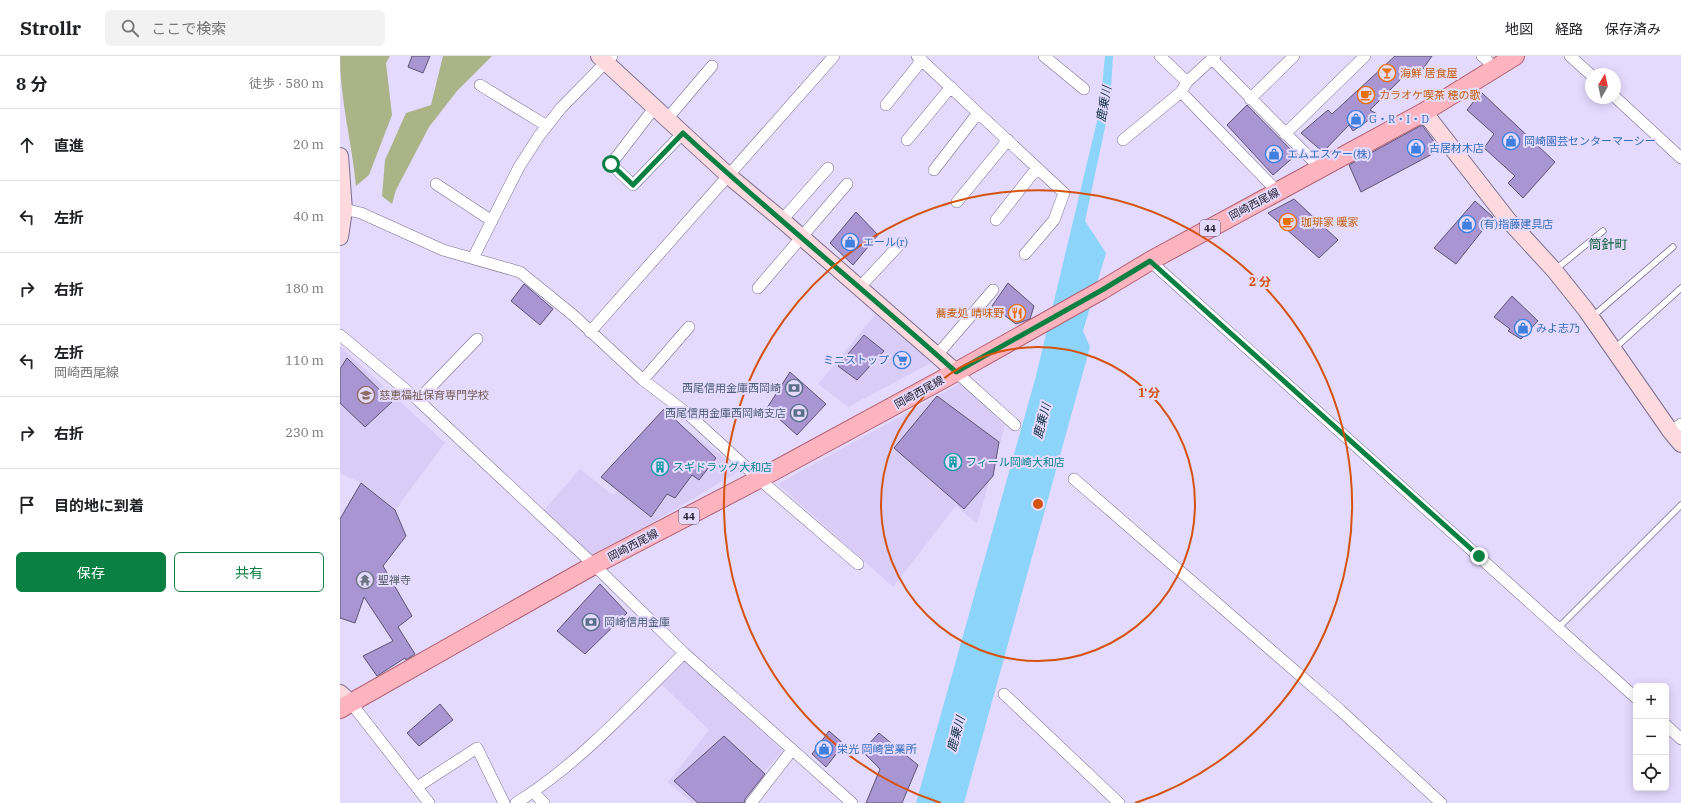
<!DOCTYPE html>
<html lang="ja">
<meta charset="utf-8">
<style>
:root{--surface:#fff;--page:#f2f2f2;--text:#202124;--muted:#757577;--line:#e0e0e0;--accent:#0b8043}
body{margin:0;font-family:"IBM Plex Serif","Noto Sans JP",serif;background:var(--page);color:var(--text)}
.controls{position:absolute;right:12px;bottom:12px;display:grid;overflow:hidden;border-radius:6px;box-shadow:0 2px 10px #0003}
.controls button{width:36px;height:36px;display:grid;place-items:center;padding:0;border:0;border-bottom:1px solid var(--line);background:var(--surface);color:var(--text);font:20px sans-serif}
.compass{position:absolute;left:1245px;top:12px;width:36px;height:36px;border-radius:50%;background:var(--surface);box-shadow:0 2px 10px #0003;rotate:9deg}
.stop{position:absolute;width:12px;height:12px;margin:-9px;border:3px solid #0b8043;border-radius:50%;background:#fff}
.stop.end{background:#0b8043;border-color:#fff;box-shadow:0 1px 4px #0008}
.list{margin:0;padding:0;list-style:none}
h2{display:flex;justify-content:space-between;align-items:center;height:52px;margin:0;padding:0 16px;font-size:17px}
h2 small{font-size:13px;font-weight:400;color:var(--muted)}
.list li{display:grid;grid-template-columns:26px 1fr auto;gap:12px;align-items:center;box-sizing:border-box;height:72px;padding:0 16px;border-top:1px solid var(--line)}
.list b{display:block;font-size:15px;white-space:nowrap}
.list p{margin:0;font-size:13px;white-space:nowrap;color:var(--muted)}
.list em{font-size:13px;font-style:normal;color:var(--muted)}
.actions{display:flex;gap:8px;padding:12px 16px}
.actions a{flex:1;padding:9px 0;border:1px solid var(--accent);border-radius:6px;text-align:center;font-size:14px;color:var(--accent)}
.actions .main{background:var(--accent);color:#fff}
.icon{flex:none;width:22px;height:22px;fill:none;stroke:currentColor;stroke-width:2;stroke-linecap:round;stroke-linejoin:round}
.map{position:relative;flex:none;width:1341px;height:747px;overflow:hidden}
header{display:flex;align-items:center;gap:24px;box-sizing:border-box;height:56px;padding:0 20px;background:var(--surface);border-bottom:1px solid var(--line)}
header strong{font-size:19px}
nav{display:flex;gap:22px;margin-inline-start:auto;font-size:14px}
.search{width:280px;height:36px;background:var(--page);display:flex;align-items:center;gap:10px;box-sizing:border-box;padding:0 14px;border-radius:6px;color:var(--muted);font-size:15px}
main{display:flex}
aside{flex:1;background:var(--surface)}
.map>svg:first-child{display:block}
</style>
<header>
<strong>Strollr</strong>
<div class="search"><svg class="icon" aria-label="search" viewBox="0 0 24 24"><circle cx="10" cy="10" r="6"/><path d="M15 15l6 6"/></svg>ここで検索</div>
<nav><a>地図</a><a>経路</a><a>保存済み</a></nav>
</header>
<main>
<aside>
<h2>8 分<small>徒歩 · 580 m</small></h2>
<ul class="list">
<li><svg class="icon" aria-label="ahead" viewBox="0 0 24 24"><path d="M12 20V5M6 11l6-6 6 6"/></svg><div><b>直進</b></div><em>20 m</em></li>
<li><svg class="icon" aria-label="left" viewBox="0 0 24 24"><path d="M17 20v-9H6M10 6l-5 5 5 5"/></svg><div><b>左折</b></div><em>40 m</em></li>
<li><svg class="icon" aria-label="right" viewBox="0 0 24 24"><path d="M7 20v-9h11M14 6l5 5-5 5"/></svg><div><b>右折</b></div><em>180 m</em></li>
<li><svg class="icon" aria-label="left" viewBox="0 0 24 24"><path d="M17 20v-9H6M10 6l-5 5 5 5"/></svg><div><b>左折</b><p>岡崎西尾線</p></div><em>110 m</em></li>
<li><svg class="icon" aria-label="right" viewBox="0 0 24 24"><path d="M7 20v-9h11M14 6l5 5-5 5"/></svg><div><b>右折</b></div><em>230 m</em></li>
<li><svg class="icon" aria-label="arrive" viewBox="0 0 24 24"><path d="M6 21V4h12l-3 4 3 4H6"/></svg><div><b>目的地に到着</b></div></li>
</ul>
<div class="actions"><a class="main">保存</a><a>共有</a></div>
</aside>
<div class="map">
<svg width="1341" height="747" viewBox="0 0 1341 747">
<rect width="100%" height="100%" fill="#e4dafe"/>
<path fill="#d9cdf7" d="M539,254L591,307L508,351L478,328Z
M0,290L105,387L55,454L21,427L0,417Z
M621,327L665,370L637,468L616,450L553,531L438,428Z
M337,366L401,414L253,502L204,454L240,413L273,439Z
M340,601L443,695L395,747H352L328,726L369,674L317,624Z"/>
<path fill="#abb487" d="M0,0H50L46,7L52,59L29,119L16,130C12,87 0,44 0,0Z
M103,0H152L117,35L89,71L56,134L52,148L42,140L45,104L66,57L91,49Z"/>
<path fill="#8cd4f9" d="M765,0H773L770,48L745,165L766,197L743,275L750,291L624,747H576L696,320L760,53Z"/>
<path fill="#a895d2" stroke="#5d5472" d="M72,0H90L83,17L68,11Z
M1055,0H1092L1078,20L1070,14L1030,54L1037,58L1013,75L1009,69L983,96L961,77L988,54L992,58Z
M1141,36L1215,106L1183,142L1168,127L1175,120L1144,92L1154,78L1127,54Z
M907,49L956,99L933,119L887,69Z
M1082,69L1100,94L1021,136L1009,109Z
M954,143L998,184L979,202L928,157Z
M1135,145L1153,161L1116,208L1094,192Z
M516,156L538,179L513,209L490,187Z
M668,227L694,250L690,263L676,268L652,250Z
M184,228L213,253L200,269L171,245Z
M1172,240L1198,265L1181,283L1168,275L1170,273L1154,261Z
M524,279L544,295L517,324L498,310Z
M7,302L52,346L25,371L0,347V313Z
M450,316L486,348L457,379L427,352Z
M597,340L659,386L653,420L624,453L554,392Z
M324,353L376,402L359,424L352,419L335,442L327,438L311,461L261,421Z
M21,427L55,454L66,480L43,510L72,560L58,571L75,598L66,604L65,602L37,620L23,600L53,585L24,541L15,567L0,562V463Z
M260,528L287,557L245,598L217,575Z
M100,648L113,664L79,690L67,677Z
M489,675L504,688L486,711L472,698Z
M539,677L578,709L562,747H526L540,713L522,695Z
M384,680L425,718L405,743L404,747H358L334,725Z"/>
<g fill="none" stroke-linecap="round" stroke-linejoin="round">
<defs>
<path id="lane" d="M1216,213L1263,175
M1252,261L1333,191
M1274,293L1341,232
M1218,572L1341,449"/>
<path id="street" d="M577,0L724,137L714,164L685,198
M704,0L744,33
M820,0L847,26
M1142,0L1147,4L1153,13
M1230,0L1251,19
M872,3L980,112
M140,29L207,70
M841,36L938,136
M1275,41L1341,102
M910,43L954,0
M546,49L582,4
M315,51L271,108L293,129L343,77
M327,63L372,10
M945,78L1025,0
M567,84L611,31
M783,84L841,36L847,26L875,0
M594,114L638,57
M96,128L152,165
M617,146L668,84
M0,152L21,157L103,194L180,216L233,259L303,324L348,358L419,423L518,508
M442,164L488,112
M656,164L697,112
M133,202L179,111L199,80L221,52L272,0
M810,205L1296,642
M418,232L507,128
M519,232L561,187
M250,276L494,0
M0,279L78,344L254,509L344,597L512,747
M597,299L653,234
M616,316L675,369
M303,324L349,271
M78,344L137,283
M1331,376L1341,368
M734,423L1000,654L1101,747
M664,638L779,747
M11,647L89,747
M1326,669L1341,683
M77,731L137,692L164,747
M193,736L204,747
M176,747C240,707 292,649 344,597
M411,747L452,694"/>
<path id="secondary" d="M259,0L389,120L442,164L616,316
M1084,56L1168,164L1214,214L1246,254L1331,376L1341,388
M0,100L4,154L0,181
M0,637L11,647"/>
<path id="primary" d="M0,653L254,509L419,423L616,316L762,234L810,205L1084,56L1175,0"/>
</defs>
<use href="#lane" stroke="#79708f" stroke-width="7"/>
<use href="#street" stroke="#79708f" stroke-width="12"/>
<use href="#secondary" stroke="#79708f" stroke-width="18"/>
<use href="#primary" stroke="#b15f70" stroke-width="20"/>
<use href="#lane" stroke="#fff" stroke-width="5.5"/>
<use href="#street" stroke="#fff" stroke-width="11"/>
<use href="#secondary" stroke="#fedadf" stroke-width="16"/>
<use href="#primary" stroke="#feb4bf" stroke-width="18"/>
</g>
<g fill="none" stroke-linecap="round" stroke-linejoin="round">
<path stroke="#0b8043" stroke-width="5" d="M271,108L293,129L343,77C432,159 526,235 616,316L762,234L810,205L1139,500"/>
</g>
<g fill="none" stroke="#d4530f" stroke-width="2">
<circle cx="698" cy="448" r="157"/>
<path d="M601 747A314 314 0 1 1 795 747"/>
</g>
<defs>
<symbol id="bar-ring" viewBox="-11 -11 22 22"><circle r="9.5" fill="#e4dafe" stroke="#e8710a" stroke-width="1.5"/><path d="M-6-5H6L.8 .8V4.5H3.5V6h-7V4.5H-.8V.8Z" fill="#e8710a"/></symbol>
<symbol id="cafe-ring" viewBox="-11 -11 22 22"><circle r="9.5" fill="#e4dafe" stroke="#e8710a" stroke-width="1.5"/><path d="M-5.5-4.5H6V0H3Q3 3.5 0 3.5H-2.5Q-5.5 3.5-5.5 0ZM3-3.2v2h1.7v-2ZM-6 4.5H4V6H-6Z" fill="#e8710a"/></symbol>
<symbol id="shop-ring" viewBox="-11 -11 22 22"><circle r="9.5" fill="#e4dafe" stroke="#3f7fe0" stroke-width="1.5"/><path d="M-5-2.5h2.3a2.7 3.5 0 0 1 5.4 0H5L5.5 6h-11ZM-1.5-2.5h3a1.5 2.3 0 0 0-3 0Z" fill="#3f7fe0"/></symbol>
<symbol id="restaurant-ring" viewBox="-11 -11 22 22"><circle r="9.5" fill="#e4dafe" stroke="#e8710a" stroke-width="1.5"/><path d="M-5-6h1v4h1v-4h1v4h1v-4h1v5L-1.5 .5V6h-2V.5L-5-1ZM5-6V6H3V1.5H1.5Q1.5-4 5-6Z" fill="#e8710a"/></symbol>
<symbol id="supermarket-ring" viewBox="-11 -11 22 22"><circle r="9.5" fill="#e4dafe" stroke="#3f7fe0" stroke-width="1.5"/><path d="M-6-5.5h2.5l.6 2H6L4.5 2H-2.5L-4.4-4H-6ZM-1.5 3.2a1.3 1.3 0 1 0 .1 0ZM3 3.2a1.3 1.3 0 1 0 .1 0Z" fill="#3f7fe0"/></symbol>
<symbol id="bank-ring" viewBox="-11 -11 22 22"><circle r="9.5" fill="#e4dafe" stroke="#5c6f8a" stroke-width="1.5"/><path d="M-6-4H6V4H-6ZM0-2.3a2.3 2.3 0 1 0 0 4.6a2.3 2.3 0 1 0 0-4.6Z" fill="#5c6f8a"/></symbol>
<symbol id="university-ring" viewBox="-11 -11 22 22"><circle r="9.5" fill="#e4dafe" stroke="#8d6e63" stroke-width="1.5"/><path d="M0-5L7-2L0 1L-7-2ZM-4 1L0 2.5L4 1V4Q0 6-4 4Z" fill="#8d6e63"/></symbol>
<symbol id="building-ring" viewBox="-11 -11 22 22"><circle r="9.5" fill="#e4dafe" stroke="#0f9aa8" stroke-width="1.5"/><path d="M-4-6H4V6H1V3H-1V6H-4ZM-2.5-4.3h1.7v1.8h-1.7ZM.8-4.3h1.7v1.8H.8ZM-2.5-1h1.7V.8h-1.7ZM.8-1h1.7V.8H.8Z" fill="#0f9aa8"/></symbol>
<symbol id="temple-ring" viewBox="-11 -11 22 22"><circle r="9.5" fill="#e4dafe" stroke="#6b7280" stroke-width="1.5"/><path d="M0-6L5-2H3V0L6.5 2.5H4V6H1.5V3h-3V6H-4V2.5H-6.5L-3 0V-2H-5Z" fill="#6b7280"/></symbol>
</defs>
<g fill-rule="evenodd">
<use href="#bar-ring" x="1037" y="7" width="20" height="20"/>
<use href="#cafe-ring" x="1016" y="29" width="20" height="20"/>
<use href="#shop-ring" x="1006" y="53" width="20" height="20"/>
<use href="#shop-ring" x="1161" y="75" width="20" height="20"/>
<use href="#shop-ring" x="1066" y="82" width="20" height="20"/>
<use href="#shop-ring" x="924" y="88" width="20" height="20"/>
<use href="#cafe-ring" x="938" y="156" width="20" height="20"/>
<use href="#shop-ring" x="1117" y="158" width="20" height="20"/>
<use href="#shop-ring" x="500" y="176" width="20" height="20"/>
<use href="#restaurant-ring" x="667" y="247" width="20" height="20"/>
<use href="#shop-ring" x="1173" y="262" width="20" height="20"/>
<use href="#supermarket-ring" x="552" y="294" width="20" height="20"/>
<use href="#bank-ring" x="444" y="322" width="20" height="20"/>
<use href="#university-ring" x="16" y="329" width="20" height="20"/>
<use href="#bank-ring" x="449" y="347" width="20" height="20"/>
<use href="#building-ring" x="603" y="396" width="20" height="20"/>
<use href="#building-ring" x="310" y="401" width="20" height="20"/>
<use href="#temple-ring" x="15" y="514" width="20" height="20"/>
<use href="#bank-ring" x="241" y="556" width="20" height="20"/>
<use href="#shop-ring" x="474" y="683" width="20" height="20"/>
</g>
<g text-anchor="middle" stroke-width="4" stroke-linejoin="round" paint-order="stroke">
<g fill="#e4dafe" stroke="#5d576b" stroke-width="1">
<rect x="860" y="164" width="20" height="16" rx="3"/>
<rect x="339" y="452" width="20" height="16" rx="3"/>
</g>
<g font-size="10" font-weight="bold" fill="#231f2c">
<text x="870" y="176">44</text>
<text x="349" y="464">44</text>
</g>
<g font-size="11" fill="#c56008" stroke="#e4dafe" text-anchor="start">
<text x="1060" y="21">海鮮 居食屋</text>
<text x="1039" y="43">カラオケ喫茶 穂の歌</text>
<text x="961" y="170">珈琲家 暖家</text>
<text x="664" y="261" text-anchor="end">蕎麦処 晴味野</text>
</g>
<g font-size="11" fill="#366cbe" stroke="#e4dafe" text-anchor="start">
<text x="1029" y="67">G・R・I・D</text>
<text x="1184" y="89">岡崎園芸センターマーシー</text>
<text x="1089" y="96">古居材木店</text>
<text x="947" y="102">エムエスケー(株)</text>
<text x="1140" y="172">(有)指藤建具店</text>
<text x="523" y="190">エール(r)</text>
<text x="1196" y="276">みよ志乃</text>
<text x="549" y="308" text-anchor="end">ミニストップ</text>
<text x="497" y="697">栄光 岡崎営業所</text>
</g>
<g font-size="11" fill="#231f2c" stroke="#e4dafe">
<text transform="translate(914 148) rotate(-28)" y="4">岡崎西尾線</text>
<text transform="translate(579 336) rotate(-29)" y="4">岡崎西尾線</text>
<text transform="translate(293 489) rotate(-28)" y="4">岡崎西尾線</text>
</g>
<g font-size="11" fill="#4e5e75" stroke="#e4dafe" text-anchor="end">
<text x="441" y="336">西尾信用金庫西岡崎</text>
<text x="446" y="361">西尾信用金庫西岡崎支店</text>
<text x="264" y="570" text-anchor="start">岡崎信用金庫</text>
</g>
<g font-size="11" fill="#785e54" stroke="#e4dafe" text-anchor="start">
<text x="39" y="343">慈恵福祉保育専門学校</text>
</g>
<g font-size="11" fill="#0d838f" stroke="#e4dafe" text-anchor="start">
<text x="626" y="410">フィール岡崎大和店</text>
<text x="333" y="415">スギドラッグ大和店</text>
</g>
<g font-size="11" fill="#5b616d" stroke="#e4dafe" text-anchor="start">
<text x="38" y="528">聖禅寺</text>
</g>
<g font-size="12" font-style="italic" fill="#103141" stroke="#e4dafe">
<text transform="translate(764 48) rotate(-80)" y="4">鹿乗川</text>
<text transform="translate(702 365) rotate(-75)" y="4">鹿乗川</text>
<text transform="translate(616 678) rotate(-74)" y="4">鹿乗川</text>
</g>
<g font-size="13" fill="#126037" stroke="#e4dafe">
<text x="1268" y="193">筒針町</text>
</g>
</g>
<circle cx="698" cy="448" r="6" fill="#d4530f" stroke="#e4dafe" stroke-width="2"/>
<g font-size="12" text-anchor="middle" font-weight="bold" fill="#d4530f" stroke="#e4dafe" stroke-width="4" stroke-linejoin="round" paint-order="stroke">
<text x="920" y="230">2 分</text>
<text x="809" y="341">1 分</text>
</g>
</svg>
<div class="controls">
<button>+</button>
<button>−</button>
<button><svg class="icon" aria-label="locate" viewBox="0 0 24 24"><circle cx="12" cy="12" r="6"/><path d="M12 2v4M12 18v4M2 12h4M18 12h4"/></svg></button>
</div>
<svg class="compass" viewBox="-18 -18 36 36"><path d="M0-13l5 13h-10z" fill="#e53935"/><path d="M0 13l5-13h-10z" fill="#757577"/></svg>
<div class="stop" style="left:271px;top:108px"></div>
<div class="stop end" style="left:1139px;top:500px"></div>
</div>
</main>
